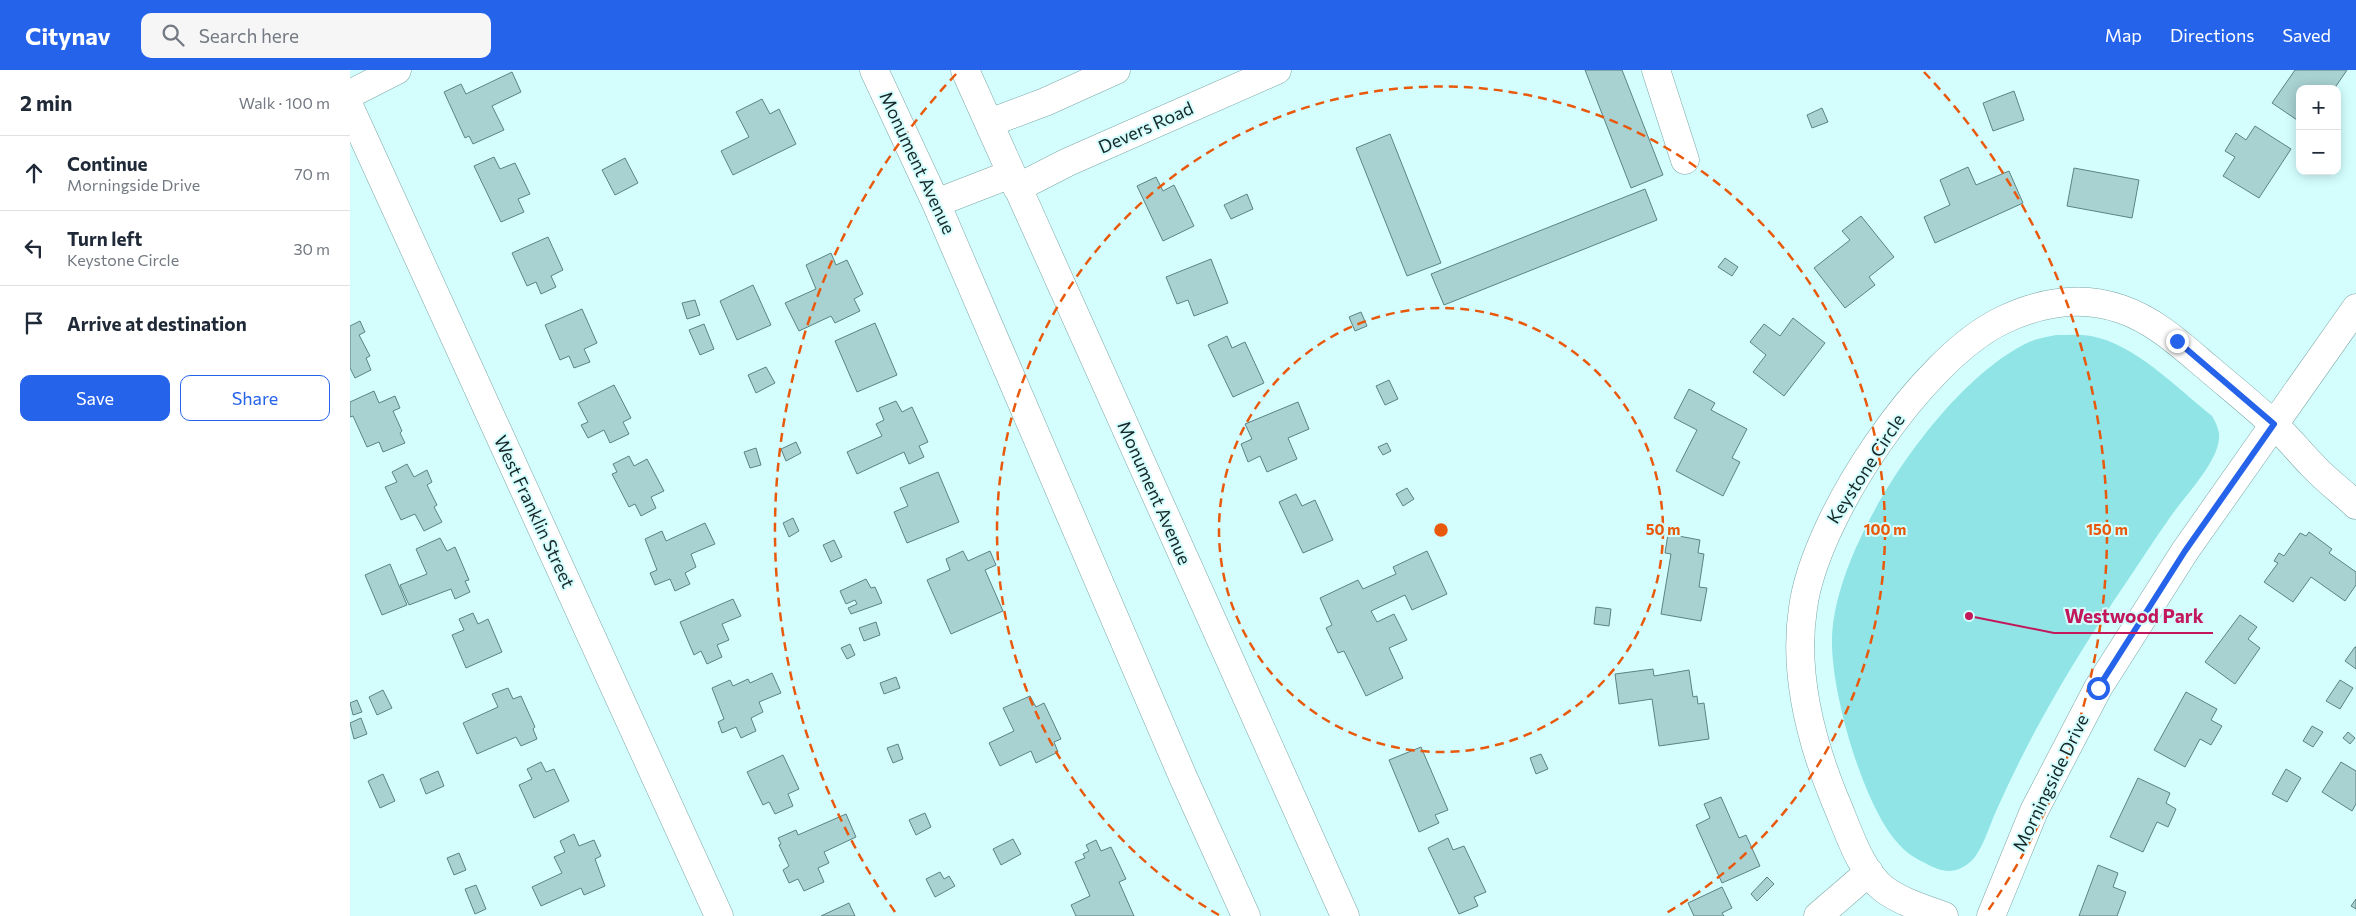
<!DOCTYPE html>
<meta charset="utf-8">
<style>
:root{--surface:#fff;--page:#f6f6f7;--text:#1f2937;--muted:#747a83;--line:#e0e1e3;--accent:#2563eb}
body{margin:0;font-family:Commissioner,sans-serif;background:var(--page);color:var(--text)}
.controls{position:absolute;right:15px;top:15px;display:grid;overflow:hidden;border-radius:10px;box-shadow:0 2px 12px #0003}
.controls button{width:45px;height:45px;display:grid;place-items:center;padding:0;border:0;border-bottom:1px solid var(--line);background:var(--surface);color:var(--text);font:25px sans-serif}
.stop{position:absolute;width:15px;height:15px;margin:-11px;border:4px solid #2563eb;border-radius:50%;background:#fff}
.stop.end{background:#2563eb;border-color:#fff;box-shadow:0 1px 5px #0008}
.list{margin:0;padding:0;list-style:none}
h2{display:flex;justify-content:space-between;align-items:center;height:65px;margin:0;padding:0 20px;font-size:21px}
h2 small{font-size:16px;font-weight:400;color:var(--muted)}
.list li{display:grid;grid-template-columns:32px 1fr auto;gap:15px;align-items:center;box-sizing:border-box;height:75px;padding:0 20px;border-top:1px solid var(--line)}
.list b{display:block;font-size:19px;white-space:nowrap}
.list p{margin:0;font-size:16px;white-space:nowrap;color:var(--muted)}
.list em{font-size:16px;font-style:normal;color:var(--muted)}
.actions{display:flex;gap:10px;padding:15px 20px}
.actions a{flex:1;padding:11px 0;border:1px solid var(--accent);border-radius:10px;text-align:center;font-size:18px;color:var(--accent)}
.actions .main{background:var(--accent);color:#fff}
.icon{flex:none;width:28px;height:28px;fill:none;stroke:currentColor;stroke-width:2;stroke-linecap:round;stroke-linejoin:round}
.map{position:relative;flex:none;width:2006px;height:846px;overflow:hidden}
header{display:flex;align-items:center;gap:30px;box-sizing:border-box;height:70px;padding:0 25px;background:var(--accent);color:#fff}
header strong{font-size:24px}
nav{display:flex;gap:28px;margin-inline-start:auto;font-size:18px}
.search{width:350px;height:45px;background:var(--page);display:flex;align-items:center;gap:12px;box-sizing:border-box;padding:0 18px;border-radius:10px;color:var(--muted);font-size:19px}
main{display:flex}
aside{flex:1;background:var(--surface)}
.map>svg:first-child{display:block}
</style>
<header>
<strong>Citynav</strong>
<div class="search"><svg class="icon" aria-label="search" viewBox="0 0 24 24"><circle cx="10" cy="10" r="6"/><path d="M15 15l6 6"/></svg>Search here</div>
<nav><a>Map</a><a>Directions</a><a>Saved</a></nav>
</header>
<main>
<aside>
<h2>2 min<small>Walk · 100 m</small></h2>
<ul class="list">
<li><svg class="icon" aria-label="ahead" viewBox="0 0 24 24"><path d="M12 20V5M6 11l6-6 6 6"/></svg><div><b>Continue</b><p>Morningside Drive</p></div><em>70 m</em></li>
<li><svg class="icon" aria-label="left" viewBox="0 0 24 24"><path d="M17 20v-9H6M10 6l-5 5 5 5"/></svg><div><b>Turn left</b><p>Keystone Circle</p></div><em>30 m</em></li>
<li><svg class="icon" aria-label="arrive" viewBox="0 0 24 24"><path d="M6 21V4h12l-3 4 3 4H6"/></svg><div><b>Arrive at destination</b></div></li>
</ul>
<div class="actions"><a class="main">Save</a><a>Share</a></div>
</aside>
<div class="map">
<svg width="2006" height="846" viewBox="0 0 2006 846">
<rect width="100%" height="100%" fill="#d4fefe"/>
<path fill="#90e4e5" d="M1706,265C1717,265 1730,264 1741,266C1785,274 1827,318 1862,346C1866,353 1870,361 1869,369C1867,393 1835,426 1821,446C1801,474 1783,503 1763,532C1718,600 1680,665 1647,739C1640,754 1631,785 1619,793C1604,805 1591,802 1575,793C1564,788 1554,781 1546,771C1512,731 1481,622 1482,570C1483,476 1592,314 1677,273C1685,269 1696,267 1706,265Z"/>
<path fill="#a8d1d1" stroke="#5c8383" d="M1235,0H1272L1313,105L1281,118Z
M1945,0H1997L1984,19H1950V52L1922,33Z
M162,2L171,22L142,36L154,60L123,74L119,66L115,68L94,22L111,14L116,24Z
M1664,21L1674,50L1643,61L1633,33Z
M412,29L420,44L429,39L446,74L383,105L371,81L399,67L386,42Z
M1472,38L1478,52L1462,58L1457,45Z
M1905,56L1941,79L1909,128L1873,106L1885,87L1875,81L1886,63L1896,70Z
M1040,64L1091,193L1057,206L1006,78Z
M144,87L150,99L165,93L180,124L168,129L174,142L151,152L124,96Z
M275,88L288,113L265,125L252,100Z
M1618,97L1626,115L1659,101L1673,133L1585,173L1574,147L1600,135L1590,110Z
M1724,98L1789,110L1782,148L1717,136Z
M806,107L813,121L824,115L844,156L813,171L787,116Z
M1295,119L1307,150L1094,235L1081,204Z
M897,124L903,139L881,149L874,135Z
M1511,146L1544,187L1519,207L1525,215L1495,238L1464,198L1500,170L1492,161Z
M198,167L213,200L201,206L206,217L191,224L186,212L177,216L162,183Z
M481,183L486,195L497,190L513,224L504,229L510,241L485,253L481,246L449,261L435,233L466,219L456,195Z
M1375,188L1388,197L1382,206L1368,197Z
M861,189L878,233L844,246L838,230L827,234L816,207Z
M403,215L421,255L387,270L370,231Z
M345,230L350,245L337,249L332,233Z
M232,239L247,273L234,279L240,292L224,298L219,286L210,290L195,255Z
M1011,242L1017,256L1005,261L999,247Z
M1443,248L1475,273L1434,326L1403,302L1416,285L1400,272L1414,254L1430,266Z
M10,251L15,262L9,265L20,286L16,288L21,300L5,308L0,298V256Z
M525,253L547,305L507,322L485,271Z
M354,254L364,279L350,285L339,260Z
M877,266L882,278L895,272L914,313L883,327L858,275Z
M416,297L425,313L406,323L398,305Z
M1039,310L1048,329L1035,335L1026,316Z
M264,315L281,348L273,352L279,364L260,373L254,360L238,368L231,355L238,352L228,333Z
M1339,319L1365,333L1361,340L1397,359L1382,388L1390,392L1373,426L1326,401L1347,360L1324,348Z
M24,321L29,333L45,326L50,338L43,341L52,361L50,363L55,373L33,382L29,372L17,377L3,346L0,347V332Z
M546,331L552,342L562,337L578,372L569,376L574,387L559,394L554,382L507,404L497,382L532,366L526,354L534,350L529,338Z
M948,332L959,359L938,368L947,389L917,402L910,386L898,392L891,374L902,369L895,354Z
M446,372L451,383L436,391L431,379Z
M1037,373L1041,381L1033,385L1028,377Z
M406,378L411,395L400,398L394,382Z
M279,386L284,396L297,389L314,421L301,427L306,438L291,446L285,434L279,437L262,404L267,402L263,394Z
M57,394L64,407L77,400L82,412L77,415L87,435L84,437L92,452L74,461L65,444L51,450L35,417L47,412L42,402Z
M588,402L609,452L557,473L544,442L558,436L550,418Z
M1057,418L1064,429L1053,436L1046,424Z
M946,424L952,436L965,430L983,470L953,483L929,432Z
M443,448L449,461L439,467L433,453Z
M355,453L365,474L341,484L346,497L335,503L340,514L325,521L320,509L305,515L300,503L307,500L295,469L312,461L316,471Z
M1959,462L1982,479L1979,483L2006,502V515L1995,531L1961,507L1943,532L1914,512L1928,493L1924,491L1929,483L1934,486L1950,463L1956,466Z
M1318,464L1350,470L1348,483L1354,484L1349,517L1357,518L1351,551L1311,544L1321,484L1315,483Z
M90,468L97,481L105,477L119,510L115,511L120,522L105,529L101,519L59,535L50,515L77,504L66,479Z
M484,470L492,487L481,492L473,475Z
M613,481L618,491L640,481L646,495L635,500L653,541L601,564L577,510L600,500L596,489Z
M1077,481L1097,524L1062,540L1055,525L1021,541L1027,552L1044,544L1057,570L1039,578L1053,608L1016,626L994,581L988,583L976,558L982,555L970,528L1008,510L1013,519L1046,504L1043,497Z
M40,494L57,535L32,545L15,505Z
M516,509L521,518L525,517L532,533L501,544L498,538L507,534L505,530L496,534L490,521Z
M383,529L391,546L372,554L379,570L367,575L372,587L357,594L351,581L344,585L330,552Z
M1246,537L1261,539L1259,556L1244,554Z
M123,543L128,554L138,549L152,582L116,598L102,565L114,560L109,549Z
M1890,545L1907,557L1898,569L1910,578L1885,614L1855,592Z
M526,552L530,565L514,571L509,558Z
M500,574L505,585L497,589L491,578Z
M2005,577H2006V599L1995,591Z
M1303,599L1304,606L1339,600L1343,627L1347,626L1348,634L1354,633L1359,669L1309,676L1302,629L1269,634L1265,604Z
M422,603L431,623L409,632L413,642L401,648L406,661L391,668L386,657L372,663L368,652L374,649L362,618L380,610L383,616L398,609L400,613Z
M546,607L550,618L534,624L530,613Z
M1990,610L2003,618L1990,639L1976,631Z
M158,618L163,629L171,626L185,657L183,659L187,669L171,676L166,667L127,684L113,653L148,637L142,624Z
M33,620L42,638L27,645L19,627Z
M1836,622L1867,639L1861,650L1872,656L1861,675L1850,669L1835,697L1804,680Z
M680,626L686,637L694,633L711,669L704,672L708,682L686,693L681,681L650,696L639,673L664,661L653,638Z
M7,630L12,642L3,645L0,633Z
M11,648L17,664L4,669L0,653Z
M1962,656L1973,662L1963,677L1953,671Z
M1998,662L2005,668L2000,674L1993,668Z
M548,674L553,689L543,693L537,678Z
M1071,677L1098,740L1085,745L1089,753L1069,762L1039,690Z
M1191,684L1198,699L1186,704L1180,688Z
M433,685L449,719L438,724L443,736L425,744L419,732L413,735L397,702Z
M191,692L196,702L204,699L219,731L184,748L169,715L182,709L177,699Z
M1991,692L2006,701V734L2002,741L1972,722Z
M1936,699L1951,708L1937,732L1922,724Z
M88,701L94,716L76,724L70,709Z
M33,704L45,731L30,738L18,711Z
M1788,708L1820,723L1816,733L1826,739L1818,757L1807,752L1793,782L1760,767Z
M1371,727L1389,768L1396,765L1410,796L1372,813L1346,755L1360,748L1354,734Z
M575,743L581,757L566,765L559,750Z
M496,744L506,767L474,782L479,793L468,798L474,812L454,821L448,809L439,813L433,800L439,796L429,775L431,774L428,768L446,760L448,765Z
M224,764L229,776L244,770L251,786L245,789L255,816L234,825L231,818L191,836L182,817L212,803L204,787L215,782L210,771Z
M1098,768L1103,780L1114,776L1136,822L1124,827L1128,836L1109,844L1078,778Z
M663,769L671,784L651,795L643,779Z
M746,770L751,781L761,777L776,809L769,812L784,846H726L721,835L740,826L725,792L735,788L733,784L739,781L736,775Z
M109,783L116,800L104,805L97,788Z
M1748,795L1768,803L1763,817L1776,822L1767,846H1729Z
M590,802L594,809L599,806L605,816L585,827L576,809Z
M1417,807L1424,814L1407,831L1401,824Z
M126,815L136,839L125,844L115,819Z
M1372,817L1382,838L1372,843L1374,846H1344L1338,833Z
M2006,829V839L2001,836Z
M499,833L505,846H471Z"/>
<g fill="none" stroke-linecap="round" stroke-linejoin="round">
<defs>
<path id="minor" d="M524,0L586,133L833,707L896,846
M615,0L995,846
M1306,0L1335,90
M0,24L47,0
M0,38L369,846
M639,53L695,32L766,0
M667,118L718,92L927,0
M586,133L661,104
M1468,846L1519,802
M1594,846C1574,839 1552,832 1535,820C1510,802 1497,757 1485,730C1460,669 1443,603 1453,538C1465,448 1571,289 1653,250C1691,232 1731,225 1771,239C1804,250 1831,275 1857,297C1879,316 1902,334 1923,354C1938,367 1949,382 1963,396C1976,410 1992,422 2006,435
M1641,846L1684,741L1748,618L1835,481L2006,238"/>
</defs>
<use href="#minor" stroke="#7da5a5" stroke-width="29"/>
<use href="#minor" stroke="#fff" stroke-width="28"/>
</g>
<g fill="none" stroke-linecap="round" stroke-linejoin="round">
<path stroke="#2563eb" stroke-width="6" d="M1748,618L1835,481L1924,354L1827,271"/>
</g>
<g fill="none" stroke="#e8590c" stroke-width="2.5" stroke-dasharray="9 6">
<circle cx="1091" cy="460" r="222"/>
<path d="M869 845A444 444 0 1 1 1313 845"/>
<path d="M545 842A666 666 0 0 1 608 2M1574 2A666 666 0 0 1 1637 842"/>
</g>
<g text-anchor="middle" stroke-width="4" stroke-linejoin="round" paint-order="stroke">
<g font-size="18" fill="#172727" stroke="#d4fefe">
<text transform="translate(796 58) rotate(-24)" y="6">Devers Road</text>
<text transform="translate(567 93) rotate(65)" y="6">Monument Avenue</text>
<text transform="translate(1516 399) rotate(-57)" y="6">Keystone Circle</text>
<text transform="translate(804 423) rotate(66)" y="6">Monument Avenue</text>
<text transform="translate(184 442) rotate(65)" y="6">West Franklin Street</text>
<text transform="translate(1701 713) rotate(-64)" y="6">Morningside Drive</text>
</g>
</g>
<circle cx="1091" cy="460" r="8" fill="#e8590c" stroke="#d4fefe" stroke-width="2.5"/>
<g font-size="15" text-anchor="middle" font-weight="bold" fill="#e8590c" stroke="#d4fefe" stroke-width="4" stroke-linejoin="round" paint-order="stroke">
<text x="1313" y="465">50 m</text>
<text x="1535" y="465">100 m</text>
<text x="1757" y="465">150 m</text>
</g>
<path fill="none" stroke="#c2185b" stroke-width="2" d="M1619 546L1704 563H1863"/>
<circle fill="#c2185b" stroke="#d4fefe" stroke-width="2" cx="1619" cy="546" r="5"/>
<g font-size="19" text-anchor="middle" font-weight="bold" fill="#c2185b" stroke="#d4fefe" stroke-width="4" stroke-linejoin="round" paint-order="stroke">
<text x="1784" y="553">Westwood Park</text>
</g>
</svg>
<div class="controls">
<button>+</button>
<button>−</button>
</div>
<div class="stop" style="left:1748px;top:618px"></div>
<div class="stop end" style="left:1827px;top:271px"></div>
</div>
</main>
